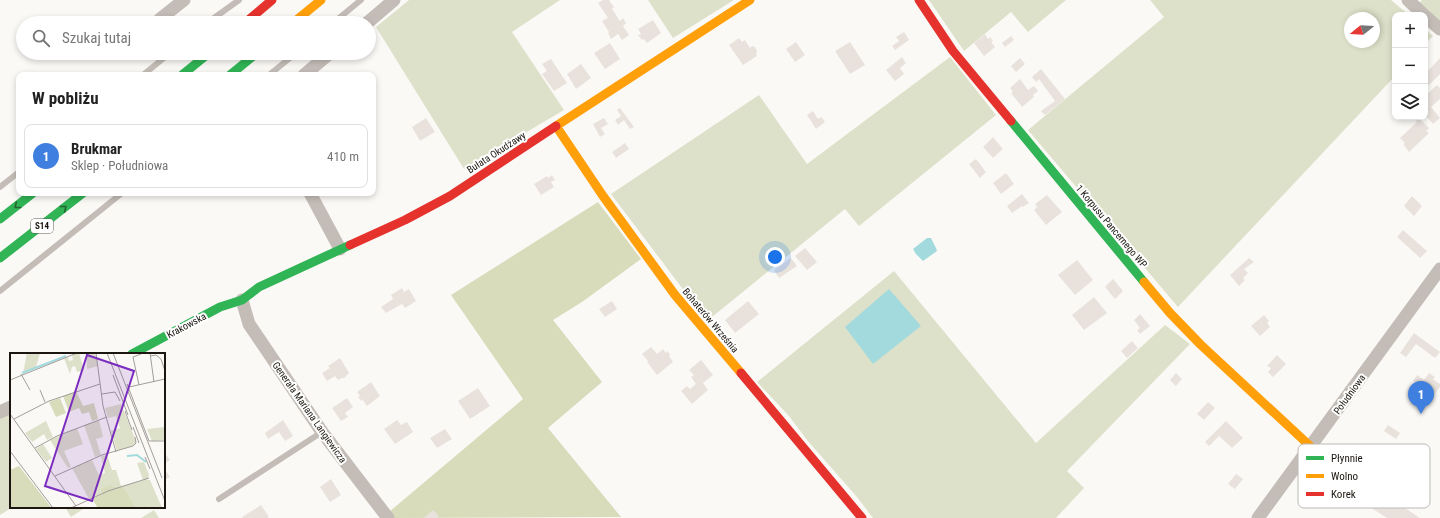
<!DOCTYPE html>
<html lang="pl">
<meta charset="utf-8">
<style>
:root{--surface:#fff;--page:#f6f6f6;--text:#222;--muted:#767676;--line:#e0e0e0;--accent:#6a6560}
body{margin:0;font-family:"Roboto Condensed",sans-serif;background:var(--page);color:var(--text)}
.controls{position:absolute;right:12px;top:12px;display:grid;overflow:hidden;border-radius:8px;box-shadow:0 2px 6px #0003}
.controls button{width:36px;height:36px;display:grid;place-items:center;padding:0;border:0;border-bottom:1px solid var(--line);background:var(--surface);color:var(--text);font:20px sans-serif}
.compass{position:absolute;left:1344px;top:12px;width:36px;height:36px;border-radius:50%;background:var(--surface);box-shadow:0 2px 6px #0003;rotate:252deg}
.you{position:absolute;left:775px;top:257px;width:14px;height:14px;margin:-10px;border:3px solid #fff;border-radius:50%;background:#1a73e8;box-shadow:0 0 0 6px #1a73e833}
.badge{display:grid;place-items:center;width:26px;height:26px;border-radius:50%;background:var(--accent);color:#fff;font-size:13px;font-weight:700}
.pin{position:absolute;translate:-50% -33px;filter:drop-shadow(0 1px 2px #0008)}
.pin::after{content:'';position:absolute;top:21px;width:14px;height:12px;background:inherit;clip-path:polygon(0 0,100% 0,50% 100%)}
.list{margin:0;padding:0;list-style:none}
h2{display:flex;justify-content:space-between;align-items:center;height:52px;margin:0;padding:0 16px;font-size:17px}
h2 small{font-size:13px;font-weight:400;color:var(--muted)}
.list li{display:grid;grid-template-columns:26px 1fr auto;gap:12px;align-items:center;box-sizing:border-box;height:64px;margin:0 8px 8px;padding:0 8px;border:1px solid var(--line);border-radius:8px}
.list b{display:block;font-size:15px;white-space:nowrap}
.list p{margin:0;font-size:13px;white-space:nowrap;color:var(--muted)}
.list em{font-size:13px;font-style:normal;color:var(--muted)}
.icon{flex:none;width:22px;height:22px;fill:none;stroke:currentColor;stroke-width:2;stroke-linecap:round;stroke-linejoin:round}
.map{position:relative;flex:none;width:1440px;height:518px;overflow:hidden}
.search{position:absolute;background:var(--surface);box-shadow:0 2px 6px #0003;left:16px;top:16px;width:360px;height:44px;display:flex;align-items:center;gap:10px;box-sizing:border-box;padding:0 14px;border-radius:22px;color:var(--muted);font-size:15px}
.panel{position:absolute;background:var(--surface);box-shadow:0 2px 6px #0003;left:16px;top:72px;width:360px;height:124px;border-radius:8px}
.map>svg:first-child{display:block}
</style>
<div class="map">
<svg width="1440" height="518" viewBox="0 0 1440 518">
<rect width="100%" height="100%" fill="#fbf9f6"/>
<path fill="#dee1c9" fill-rule="evenodd" d="M409,0H560L512,32L564,110L464,169L376,27Z
M648,0H734L673,38Z
M929,0H1066L1028,32L1011,12L964,51Z
M1150,0H1391L1409,15H1395V76L1178,307L1028,130L1164,17ZM1350,18H1374V42H1350Z
M1422,0H1440V21L1419,3Z
M1425,29L1433,36L1425,44Z
M950,57L996,115L859,226L845,209L707,321L611,194L759,95L807,164Z
M894,271L1036,443L1165,325L1190,344L1067,471L1084,488L1056,518H873L857,497L807,440L789,416L757,382Z
M11,410V507H13L0,515V416Z
M65,507H86L71,517Z
M154,510L159,518H141Z"/>
<path fill="#d8dcbb" d="M598,202L641,259L582,302L553,320L602,382L548,428L621,517L394,518L389,512L523,399L451,295Z"/>
<path fill="#a2dade" d="M927,238H931L936,248L937,251L923,261L916,254L913,249Z
M889,289L921,326L873,364L845,327Z"/>
<path fill="#e9e2dc" d="M603,0H609L614,7L612,9L620,21L623,18L626,23L623,26L629,35L622,40L618,34L611,39L608,33L609,32L602,21L608,18L598,3Z
M653,20L661,33L647,43L644,39L642,40L638,35L641,34L638,29Z
M904,32L909,40L895,50L892,46L899,41L896,37Z
M985,34L988,39L990,37L993,41L991,42L995,47L984,56L974,43Z
M1011,36L1014,40L1005,47L1002,43Z
M739,38L742,42L745,40L750,48L752,46L755,47L757,51L756,54L757,56L743,65L729,45Z
M796,42L805,55L795,62L786,49Z
M850,42L865,65L850,74L835,51Z
M610,43L620,59L605,69L594,53Z
M902,57L906,63L900,68L904,74L895,81L886,70Z
M1020,58L1025,64L1016,72L1011,66Z
M1440,58V74L1425,89V66L1429,70Z
M551,59L567,83L554,91L542,74L547,71L542,64Z
M581,64L591,78L576,89L567,74Z
M1041,69L1065,99L1045,115L1041,111L1055,101L1039,79L1036,82L1032,77Z
M1020,79L1028,90L1034,86L1038,91L1033,95L1034,97L1022,107L1011,93L1013,92L1010,88Z
M1437,85L1440,88V99L1431,107L1440,118L1433,124L1425,115V96Z
M620,108L634,127L630,129L624,120L618,125L615,120L621,116L617,110Z
M813,111L818,119L821,117L825,122L816,129L807,115Z
M1413,117H1422L1420,119L1429,128L1426,131L1429,133L1409,152L1403,144L1405,143L1400,138L1417,122Z
M426,118L435,132L420,141L412,127Z
M604,118L608,124L601,128L605,134L600,137L593,124Z
M993,137L1003,149L993,158L983,147Z
M625,143L629,149L616,158L612,152Z
M976,159L986,172L980,178L969,164Z
M1006,173L1014,184L1001,194L993,183Z
M552,175L555,180L551,182L554,187L541,195L534,184L547,176L548,178Z
M1022,194L1029,203L1023,207L1022,206L1012,213L1007,206Z
M1047,195L1062,212L1046,225L1034,210L1037,207L1035,204Z
M1412,196L1422,206L1414,216L1404,206Z
M1403,230L1427,251L1420,258L1397,237Z
M805,248L817,262L807,270L795,256Z
M791,258L797,266L779,278L774,270Z
M1249,258L1254,262L1244,269L1248,273L1243,278L1245,280L1239,286L1230,275Z
M1077,260L1093,280L1075,295L1058,275Z
M1113,279L1123,291L1115,299L1105,287Z
M402,288L404,292L409,289L416,301L405,308L402,304L386,313L381,307L393,299L391,295Z
M1094,297L1107,313L1084,330L1072,315Z
M612,301L617,309L605,317L599,309Z
M748,301L759,314L735,333L725,320Z
M1140,314L1150,326L1140,334L1137,330L1140,328L1134,320Z
M1264,315L1269,321L1267,323L1270,327L1260,336L1251,326Z
M1414,333L1440,352L1435,358L1416,344L1406,357L1400,353Z
M1132,341L1138,348L1127,358L1121,351Z
M651,347L657,354L663,349L666,353L668,351L670,355L669,356L673,362L657,375L647,362L648,361L642,354Z
M1277,355L1286,364L1273,377L1268,372L1271,368L1267,366Z
M340,358L349,373L344,378H342L338,380L335,376L327,381L322,373L330,368L328,366Z
M701,360L713,375L703,383L708,390L692,404L681,391L687,386L690,389L696,384L691,377L694,375L689,370Z
M1176,373L1182,379L1176,386L1170,380Z
M1429,373L1435,377L1433,379L1440,384V387L1433,396L1413,381L1417,375L1424,380Z
M371,382L380,396L367,406L362,399L361,401L358,397L360,396L357,392Z
M478,388L490,406L470,419L458,401Z
M347,398L353,407L345,413L348,417L341,421L332,408Z
M1208,402L1215,408L1204,420L1197,414Z
M283,420L293,436L285,441L279,432L268,439L265,433Z
M397,420L401,425L407,422L413,432L395,444L384,429Z
M1226,421L1243,438L1232,448L1219,436L1209,446L1205,442Z
M1388,425L1400,433L1396,439L1384,431Z
M445,429L452,439L437,448L430,438Z
M164,452L170,460L164,464Z
M164,468L170,477L164,480Z
M1236,474L1243,479L1235,489L1228,484Z
M331,479L341,495L330,502L320,487Z
M1369,484L1420,518H1387L1359,500Z
M261,505L269,517L267,518H243L242,517Z
M433,510L439,516L437,518H424Z"/>
<g fill="none" stroke-linecap="round" stroke-linejoin="round">
<path stroke="#c4bdb7" stroke-width="6" d="M207,23L239,0
M333,23L361,0
M143,75L170,53
M269,75L296,53
M0,187L19,172
M0,291L122,193
M219,499L322,432"/>
<path stroke="#c4bdb7" stroke-width="13" d="M1408,0L1424,15
M1425,16L1440,29
M158,23L160,19L184,0
M367,23L394,0
M304,75L330,53
M310,193L340,249
M242,300L249,324L322,432L388,518
M0,412L11,407
M1258,518L1440,269"/>
<path stroke="#30b455" stroke-width="9" d="M182,75L209,53
M230,75L257,53
M1011,121L1144,282
M0,219L33,193
M0,258L83,193
M132,354L220,307L242,300L259,287L350,245"/>
<path stroke="#ff9f0a" stroke-width="9" d="M293,23L321,0
M556,126L603,196L675,295L741,373
M556,126L750,0
M1144,282L1170,313L1201,345L1310,446"/>
<path stroke="#e5322d" stroke-width="9" d="M919,0L953,51L1011,121
M245,23L272,0
M350,245L405,220L450,196L556,126
M741,373L862,518"/>
</g>
<defs><path id="oneway-chevron" d="M-2-3.5L2.5 0L-2 3.5" fill="none" stroke-width="1.6" stroke-linecap="round" stroke-linejoin="round"/></defs>
<g stroke="#266532">
<use href="#oneway-chevron" transform="translate(17 206) rotate(142)"/>
<use href="#oneway-chevron" transform="translate(64 208) rotate(-38)"/>
</g>
<g text-anchor="middle" stroke-width="4" stroke-linejoin="round" paint-order="stroke">
<rect fill="#fff" stroke="#605c58" stroke-width="1" x="31" y="219" width="22" height="14" rx="3"/>
<g font-size="9" font-weight="bold" fill="#1c1610">
<text x="42" y="229">S14</text>
</g>
<g font-size="10" fill="#1c1610" stroke="#fff">
<text transform="translate(496 152) rotate(-33)" y="4">Bułata Okudżawy</text>
<text transform="translate(1112 226) rotate(50)" y="4">1 Korpusu Pancernego WP</text>
<text transform="translate(711 320) rotate(50)" y="4">Bohaterów Września</text>
<text transform="translate(186 325) rotate(-28)" y="4">Krakowska</text>
<text transform="translate(1349 394) rotate(-54)" y="4">Południowa</text>
<text transform="translate(310 412) rotate(55)" y="4">Generała Mariana Langiewicza</text>
</g>
</g>
<g transform="translate(10 353)">
<rect width="155" height="155" fill="#fbf9f6"/>
<path d="M17,0H30L26,14L13,20ZM69,0L74,17L67,19L65,13L62,14L60,21L54,5L58,4L59,8L63,7L62,2ZM77,0H85L88,13L77,16ZM111,51L126,88L125,92L107,98L101,78L110,75L106,63L98,65L95,55ZM89,67L93,84L86,86L91,102L85,104L74,72ZM36,68L43,84L37,87L34,81L22,89L15,80ZM155,74V87L142,88L137,76ZM67,75L73,91L54,98L61,114L58,115L40,87ZM33,91L42,105L36,109L26,96ZM97,102L102,117H106L111,133L133,127L127,110L134,109L139,122L137,127H140L152,155H109L125,153L90,137L93,141L79,146L62,115L82,107L89,122L95,120L91,103Z" fill="#dee1c9"/>
<path d="M66,38L73,53L84,50L88,66L82,68L79,59L72,61L69,55L59,59L53,43ZM50,45L56,60L46,64L39,49ZM9,113L40,153L42,155H0V117ZM100,132L103,134H113L125,154L88,155L82,146L93,141L90,137Z" fill="#d8dcbb"/>
<path fill="none" stroke="#a2dade" stroke-width="2" d="M12,20L56,3M117,103L127,102L136,109"/>
<path fill="none" stroke="#a29e9a" stroke-width="1" d="M86,0L93,53L106,99M97,0L155,148M103,0L152,125M140,0L144,29M140,3L146,2L151,6L155,18M11,21L20,37M103,22L118,62M0,27L67,0M117,31L139,88H155M129,32L123,4L131,1M119,34L155,26M30,37L35,49M92,41L105,39L110,48M115,58L122,77M0,61L66,153M4,66L39,48L90,31M123,74L129,90M25,95L47,83L97,64M0,98L43,155M135,104L140,116M45,123L92,102L123,93L126,90L125,84M61,155L98,138L139,125"/>
<path fill="#7b2cbf" fill-opacity="0.15" stroke="#7b2cbf" stroke-width="2" d="M77,2L124,18L82,148L35,133Z"/>
<rect width="155" height="155" fill="none" stroke="#1c1610" stroke-width="2"/>
</g>
<rect x="1298" y="444" width="132" height="64" rx="6" fill="#fff" stroke="#bbb9b7" stroke-width="1"/>
<rect x="1306" y="456" width="18" height="4" fill="#30b455"/>
<rect x="1306" y="474" width="18" height="4" fill="#ff9f0a"/>
<rect x="1306" y="492" width="18" height="4" fill="#e5322d"/>
<g font-size="11" fill="#1c1610">
<text x="1331" y="462">Płynnie</text>
<text x="1331" y="480">Wolno</text>
<text x="1331" y="498">Korek</text>
</g>
</svg>
<div class="controls">
<button>+</button>
<button>−</button>
<button><svg class="icon" aria-label="layers" viewBox="0 0 24 24"><path d="M12 4l9 5-9 5-9-5zM3 14l9 5 9-5"/></svg></button>
</div>
<svg class="compass" viewBox="-18 -18 36 36"><path d="M0-13l5 13h-10z" fill="#e53935"/><path d="M0 13l5-13h-10z" fill="#767676"/></svg>
<div class="you"></div>
<div class="pin badge" style="left:1421px;top:414px;background:#3f7fe0">1</div>
<div class="search"><svg class="icon" aria-label="search" viewBox="0 0 24 24"><circle cx="10" cy="10" r="6"/><path d="M15 15l6 6"/></svg>Szukaj tutaj</div>
<section class="panel">
<h2>W pobliżu<small></small></h2>
<ul class="list">
<li><span class="badge" style="background:#3f7fe0">1</span><div><b>Brukmar</b><p>Sklep · Południowa</p></div><em>410 m</em></li>
</ul>
</section>
</div>
